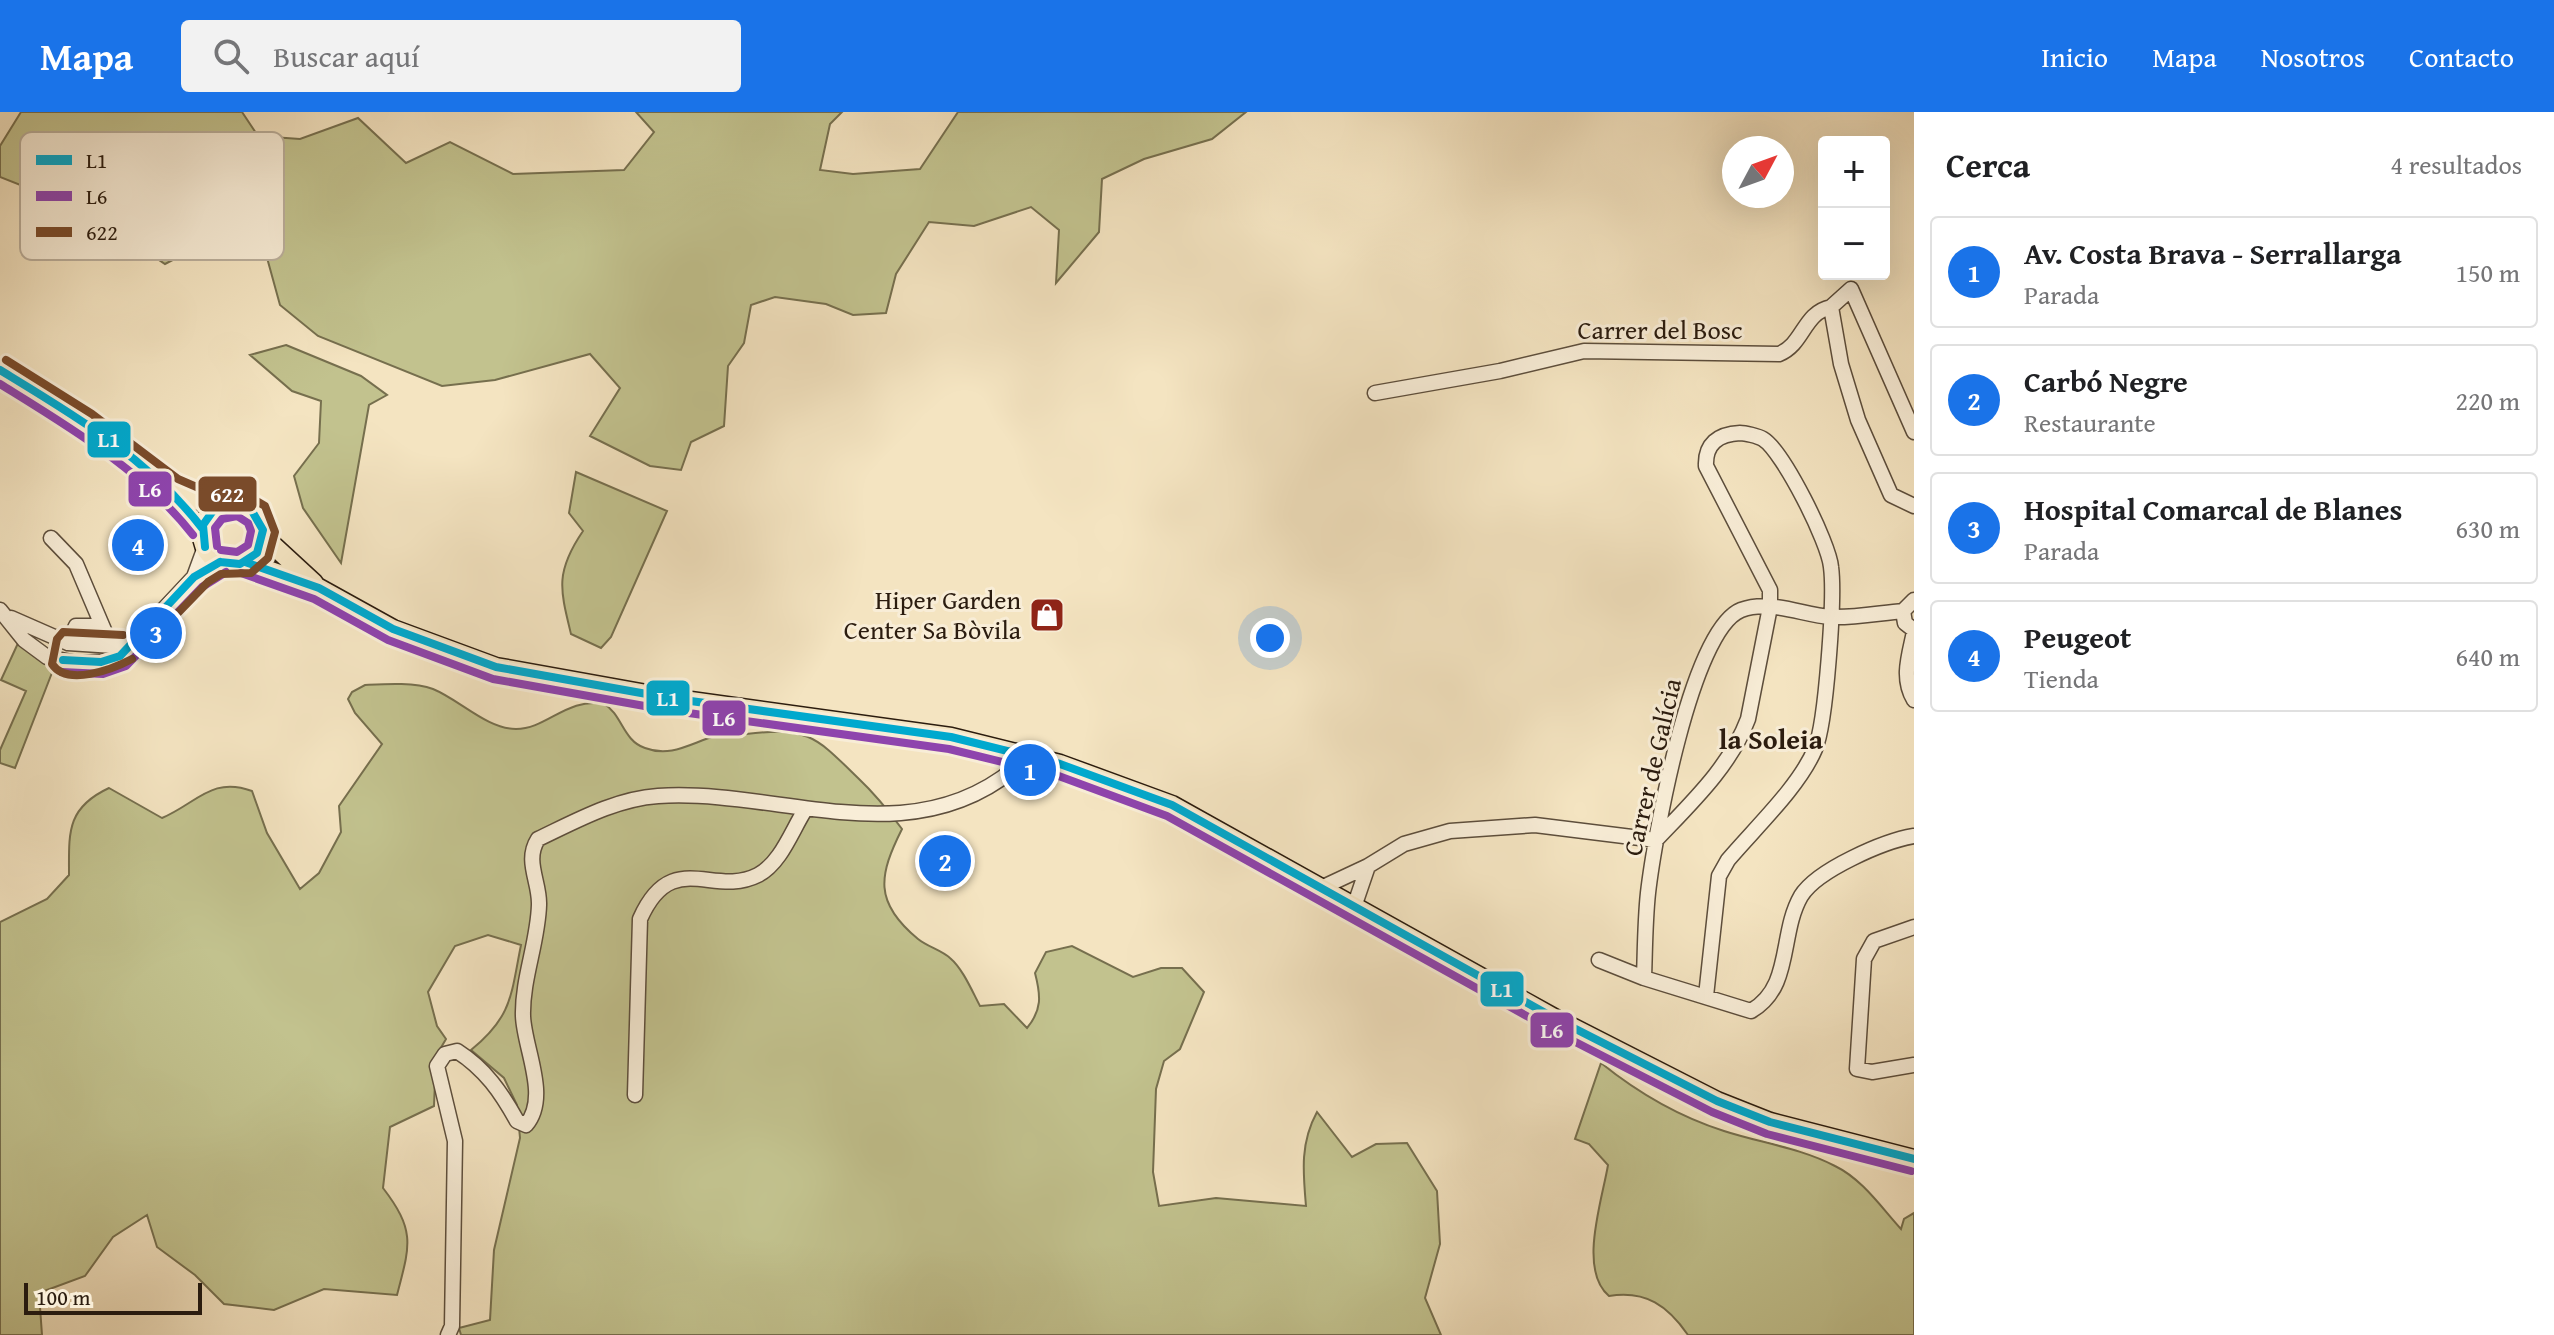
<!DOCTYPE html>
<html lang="es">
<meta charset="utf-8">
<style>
:root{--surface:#fff;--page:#f2f2f2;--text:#202124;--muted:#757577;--line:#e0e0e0;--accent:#1a73e8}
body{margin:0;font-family:"Gentium Book Plus",serif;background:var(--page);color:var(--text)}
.controls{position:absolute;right:24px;top:24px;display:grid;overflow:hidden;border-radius:8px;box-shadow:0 8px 32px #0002}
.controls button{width:72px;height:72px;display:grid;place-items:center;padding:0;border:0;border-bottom:2px solid var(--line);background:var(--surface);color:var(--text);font:40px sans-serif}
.compass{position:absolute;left:1722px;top:24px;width:72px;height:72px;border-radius:50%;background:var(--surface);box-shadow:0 8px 32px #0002;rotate:49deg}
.scale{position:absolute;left:24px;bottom:20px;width:178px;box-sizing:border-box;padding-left:8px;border:4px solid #2b1c0f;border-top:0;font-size:22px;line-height:28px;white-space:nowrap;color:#2b1c0f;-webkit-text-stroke:6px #f8edd7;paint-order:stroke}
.you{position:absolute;left:1270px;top:526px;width:28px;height:28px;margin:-20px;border:6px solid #fff;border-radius:50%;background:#1a73e8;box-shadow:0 0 0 12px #1a73e833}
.badge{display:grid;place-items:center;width:52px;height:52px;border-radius:50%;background:var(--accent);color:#fff;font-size:26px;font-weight:700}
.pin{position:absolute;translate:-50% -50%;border:4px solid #fff;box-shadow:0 2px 8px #0006}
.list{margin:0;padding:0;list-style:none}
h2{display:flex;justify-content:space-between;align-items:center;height:104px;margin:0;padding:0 32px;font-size:34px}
h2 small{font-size:26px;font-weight:400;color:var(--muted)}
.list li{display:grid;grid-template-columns:52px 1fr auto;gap:24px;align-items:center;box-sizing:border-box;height:112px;margin:0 16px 16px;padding:0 16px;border:2px solid var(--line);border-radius:8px}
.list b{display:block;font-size:30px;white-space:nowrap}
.list p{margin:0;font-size:26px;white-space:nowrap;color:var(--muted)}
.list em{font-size:26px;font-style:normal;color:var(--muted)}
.icon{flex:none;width:44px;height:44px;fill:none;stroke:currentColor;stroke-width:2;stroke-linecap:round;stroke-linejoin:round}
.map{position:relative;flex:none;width:1914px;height:1223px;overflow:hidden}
header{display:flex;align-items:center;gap:48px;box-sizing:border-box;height:112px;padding:0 40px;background:var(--accent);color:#fff}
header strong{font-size:38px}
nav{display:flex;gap:44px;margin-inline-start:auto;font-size:28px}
.search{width:560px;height:72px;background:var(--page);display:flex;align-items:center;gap:20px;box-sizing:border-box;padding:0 28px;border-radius:8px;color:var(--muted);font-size:30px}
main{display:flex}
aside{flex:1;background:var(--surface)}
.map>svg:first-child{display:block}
</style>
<header>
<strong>Mapa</strong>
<div class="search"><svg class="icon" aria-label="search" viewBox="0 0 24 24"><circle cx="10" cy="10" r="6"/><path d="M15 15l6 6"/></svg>Buscar aquí</div>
<nav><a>Inicio</a><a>Mapa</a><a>Nosotros</a><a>Contacto</a></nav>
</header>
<main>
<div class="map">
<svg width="1914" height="1223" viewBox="0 0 1914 1223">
<rect width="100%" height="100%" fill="#f4e4c1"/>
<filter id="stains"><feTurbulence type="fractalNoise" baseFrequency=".0025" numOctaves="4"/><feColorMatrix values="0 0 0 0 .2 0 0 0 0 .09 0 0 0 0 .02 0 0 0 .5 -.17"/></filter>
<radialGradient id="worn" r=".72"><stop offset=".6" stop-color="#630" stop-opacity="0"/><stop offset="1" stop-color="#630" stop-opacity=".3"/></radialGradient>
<path fill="#c2c28e" stroke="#766f4e" stroke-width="2" d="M21,0H242L258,24L300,27L358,6L406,51L450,30L513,62L624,58L654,20L636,0H842L830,12L820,58L853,62L920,57L958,0H1246L1212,27L1144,47L1102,67L1099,120L1056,171L1059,118L1031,95L974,114L929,110L896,162L886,201L853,203L826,192L775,185L751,193L744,231L728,254L724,314L691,330L681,358L650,354L590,324L620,276L590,242L495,268L442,274L318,224L280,193L258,113L219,124L165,152L86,99L0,65V34Z
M286,233L361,264L387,283L369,293L341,451L303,396L294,364L319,331L321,289L292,279L250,243Z
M576,360L667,399L611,525L601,536L571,522C560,477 555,460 583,419L569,401Z
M19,529L55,553L15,656L0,651V638L26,579L1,568Z
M365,573C385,572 414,570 433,577C460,588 487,617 516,617C547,617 567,585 604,592C622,602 623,629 645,636C671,646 691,631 715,624C725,622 736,624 746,622C809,615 815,624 858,666C875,682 888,698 902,717C879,763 873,790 918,827C928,835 941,838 950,846C963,857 972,879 980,894L1004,892L1027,916C1042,898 1041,884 1035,861L1046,840L1072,834L1133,865L1161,856H1182L1204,880L1180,937L1164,949L1156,977L1153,1060L1159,1094L1216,1086L1306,1094C1303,1060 1300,1031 1317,1000L1352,1045L1376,1032L1407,1031L1437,1079L1440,1132L1425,1186L1441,1223H461L459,1216L490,1208L494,1138L520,1026L517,993L504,966L471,938C513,904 511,882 521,833L488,823L455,834L428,880L437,914L446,927L436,944L434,994L390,1015L383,1076C416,1119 410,1133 397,1183L324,1177L274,1198L224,1192L195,1163L157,1135L147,1103L113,1125L85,1164L39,1181L42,1223H0V810L47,787L69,763C69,721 66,696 109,676L162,706C197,691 212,664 252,679L267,721L300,777L319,761L341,720L339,694L382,632L355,601L348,587L352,580Z
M1601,951C1637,980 1680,1005 1724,1019C1761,1031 1801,1036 1835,1054C1862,1067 1881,1095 1901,1117L1904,1107L1914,1101V1223H1688C1668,1194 1646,1178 1609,1184C1578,1158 1602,1089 1608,1053L1589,1032L1575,1027Z"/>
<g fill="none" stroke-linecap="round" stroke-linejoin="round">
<defs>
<path id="minor" d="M1375,281L1500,259L1584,239L1779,242C1804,232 1803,201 1831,195
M1914,320L1851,177L1831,195L1841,252L1858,308L1891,383L1914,394
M51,426L76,452L110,532
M194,465L205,435
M1914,488L1903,499L1905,511L1914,518
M0,498L24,528L47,545L76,551L101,550L120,544L194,465L220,450
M11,506L68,531L129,535
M1914,520C1909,544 1901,566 1914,588
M68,531L76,514H102
M1321,776L1368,754
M1354,795L1368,754L1404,732L1450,719L1535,713L1656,728C1690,692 1730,655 1748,607L1770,495V478L1706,354C1705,332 1718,322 1740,321C1745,321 1758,324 1763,327C1783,339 1829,431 1831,455C1835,485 1826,612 1815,637C1799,675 1755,716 1728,748L1719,764L1706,884
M1914,815L1874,829L1864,847L1857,957L1872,960L1914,953
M1599,848L1644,866L1751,899C1793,875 1779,822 1801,784C1817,758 1884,729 1914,724
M1644,866C1645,838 1645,809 1648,781C1654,728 1691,518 1741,498C1770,487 1802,503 1831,505C1854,506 1880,501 1903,499
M635,983L640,807C672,735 713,786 758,763C781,751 792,718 805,698
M448,1223L452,1214L455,1029L437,954L445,942L457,939C485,957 501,980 517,1009L526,1013C550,985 524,936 523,904C522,867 538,830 539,793C540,770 524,749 538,727C576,709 615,687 658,684C779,676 907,744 1014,657L1016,639"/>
<path id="major" d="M0,258L85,312L172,377L215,396
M202 422a31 31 0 1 1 62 0a31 31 0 1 1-62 0Z
M263,424L314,471
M245,450L319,476L393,517L496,555L669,586L951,625L1060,652L1172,693L1556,907L1717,989L1770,1010L1914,1047"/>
</defs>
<use href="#minor" stroke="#5d4e3c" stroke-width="17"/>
<use href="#major" stroke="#2b1c0f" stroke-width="21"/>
<use href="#minor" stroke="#f8edd7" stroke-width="14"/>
<use href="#major" stroke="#f4e4c1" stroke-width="18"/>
<defs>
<path id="bus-1" d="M0,258C74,303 148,346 202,416
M205,435L203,413L215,396L238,391L252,399L263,418L257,441L240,452L220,450
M245,450L319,476L393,517L496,555L669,586L951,625L1060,652L1172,693L1556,907L1717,989L1770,1010L1914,1047
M63,548L101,550L120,544L194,465L220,450"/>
<path id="bus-2" d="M0,272C71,316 141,357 193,423
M217,434L215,416L222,407L237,404L248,411L251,419L248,433L237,440L221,438
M241,461L314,487L388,528L493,567L667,598L949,637L1056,663L1167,704L1550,917L1712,1000L1767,1022L1911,1059
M62,560L103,562L126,554L202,475L226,460"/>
<path id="bus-3" d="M6,248L92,302L178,367L215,383L243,381L265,394L275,420L268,446L251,461L221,462L208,470L140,540
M123,523L63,520L57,527L52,552C67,575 113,557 132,547"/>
</defs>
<use href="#bus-1" stroke="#f8edd7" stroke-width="14"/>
<use href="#bus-2" stroke="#f8edd7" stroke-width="14"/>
<use href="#bus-3" stroke="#f8edd7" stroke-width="14"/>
<use href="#bus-1" stroke="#00a9ce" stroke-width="8"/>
<use href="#bus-2" stroke="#8e44ad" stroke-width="8"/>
<use href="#bus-3" stroke="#7a4b2a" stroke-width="8"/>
</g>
<defs>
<symbol id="shop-square" viewBox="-11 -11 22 22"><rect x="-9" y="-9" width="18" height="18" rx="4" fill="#8f2418" stroke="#f8edd7"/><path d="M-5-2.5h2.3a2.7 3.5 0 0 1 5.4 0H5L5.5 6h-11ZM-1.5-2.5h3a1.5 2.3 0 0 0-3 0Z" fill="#fff"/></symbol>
</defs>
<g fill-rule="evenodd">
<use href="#shop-square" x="1027" y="483" width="40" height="40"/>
</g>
<g text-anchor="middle" stroke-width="6" stroke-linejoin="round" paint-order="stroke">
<g font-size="26" fill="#2b1c0f" stroke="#f8edd7">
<text x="1660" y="227">Carrer del Bosc</text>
<text transform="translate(1652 655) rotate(-77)" y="9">Carrer de Galícia</text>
</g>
<g font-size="26" fill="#2b1c0f" stroke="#f8edd7" text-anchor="end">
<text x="1021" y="497">Hiper Garden<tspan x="1021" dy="30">Center Sa Bòvila</tspan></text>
</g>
<g font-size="28" font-weight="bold" fill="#2b1c0f" stroke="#f8edd7">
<text x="1771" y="637">la Soleia</text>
</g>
</g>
<rect x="20" y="20" width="264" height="128" rx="12" fill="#f8edd7" stroke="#baae9b" stroke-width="2"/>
<rect x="36" y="43" width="36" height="10" fill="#00a9ce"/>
<rect x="36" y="79" width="36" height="10" fill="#8e44ad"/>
<rect x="36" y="115" width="36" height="10" fill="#7a4b2a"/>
<g font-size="22" fill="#2b1c0f">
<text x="86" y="56">L1</text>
<text x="86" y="92">L6</text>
<text x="86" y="128">622</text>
</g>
<g stroke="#f8edd7" stroke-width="3">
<rect x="86" y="308" width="46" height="39" rx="8" fill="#00a9ce"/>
<rect x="127" y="358" width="46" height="38" rx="8" fill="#8e44ad"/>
<rect x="197" y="363" width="61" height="38" rx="8" fill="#7a4b2a"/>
<rect x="645" y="567" width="46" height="38" rx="8" fill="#00a9ce"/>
<rect x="701" y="587" width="46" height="38" rx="8" fill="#8e44ad"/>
<rect x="1479" y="858" width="46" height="38" rx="8" fill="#00a9ce"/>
<rect x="1529" y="899" width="46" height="38" rx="8" fill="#8e44ad"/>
</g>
<g font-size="22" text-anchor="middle" font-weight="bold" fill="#fff">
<text x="109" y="335">L1</text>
<text x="150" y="385">L6</text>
<text x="227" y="390">622</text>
<text x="668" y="594">L1</text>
<text x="724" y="614">L6</text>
<text x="1502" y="885">L1</text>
<text x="1552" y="926">L6</text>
</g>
<rect width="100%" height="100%" filter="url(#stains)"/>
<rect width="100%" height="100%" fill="url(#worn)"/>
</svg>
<div class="controls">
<button>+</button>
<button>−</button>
</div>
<svg class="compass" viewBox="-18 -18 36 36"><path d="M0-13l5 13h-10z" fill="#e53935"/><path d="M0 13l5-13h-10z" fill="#757577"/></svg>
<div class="scale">100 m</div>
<div class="you"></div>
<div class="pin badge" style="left:1030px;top:658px">1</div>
<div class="pin badge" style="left:945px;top:749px">2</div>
<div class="pin badge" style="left:156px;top:521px">3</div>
<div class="pin badge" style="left:138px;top:433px">4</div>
</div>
<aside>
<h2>Cerca<small>4 resultados</small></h2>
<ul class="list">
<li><span class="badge">1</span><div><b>Av. Costa Brava - Serrallarga</b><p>Parada</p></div><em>150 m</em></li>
<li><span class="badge">2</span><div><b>Carbó Negre</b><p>Restaurante</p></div><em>220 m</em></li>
<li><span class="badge">3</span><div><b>Hospital Comarcal de Blanes</b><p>Parada</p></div><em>630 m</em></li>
<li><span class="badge">4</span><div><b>Peugeot</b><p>Tienda</p></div><em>640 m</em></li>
</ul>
</aside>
</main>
